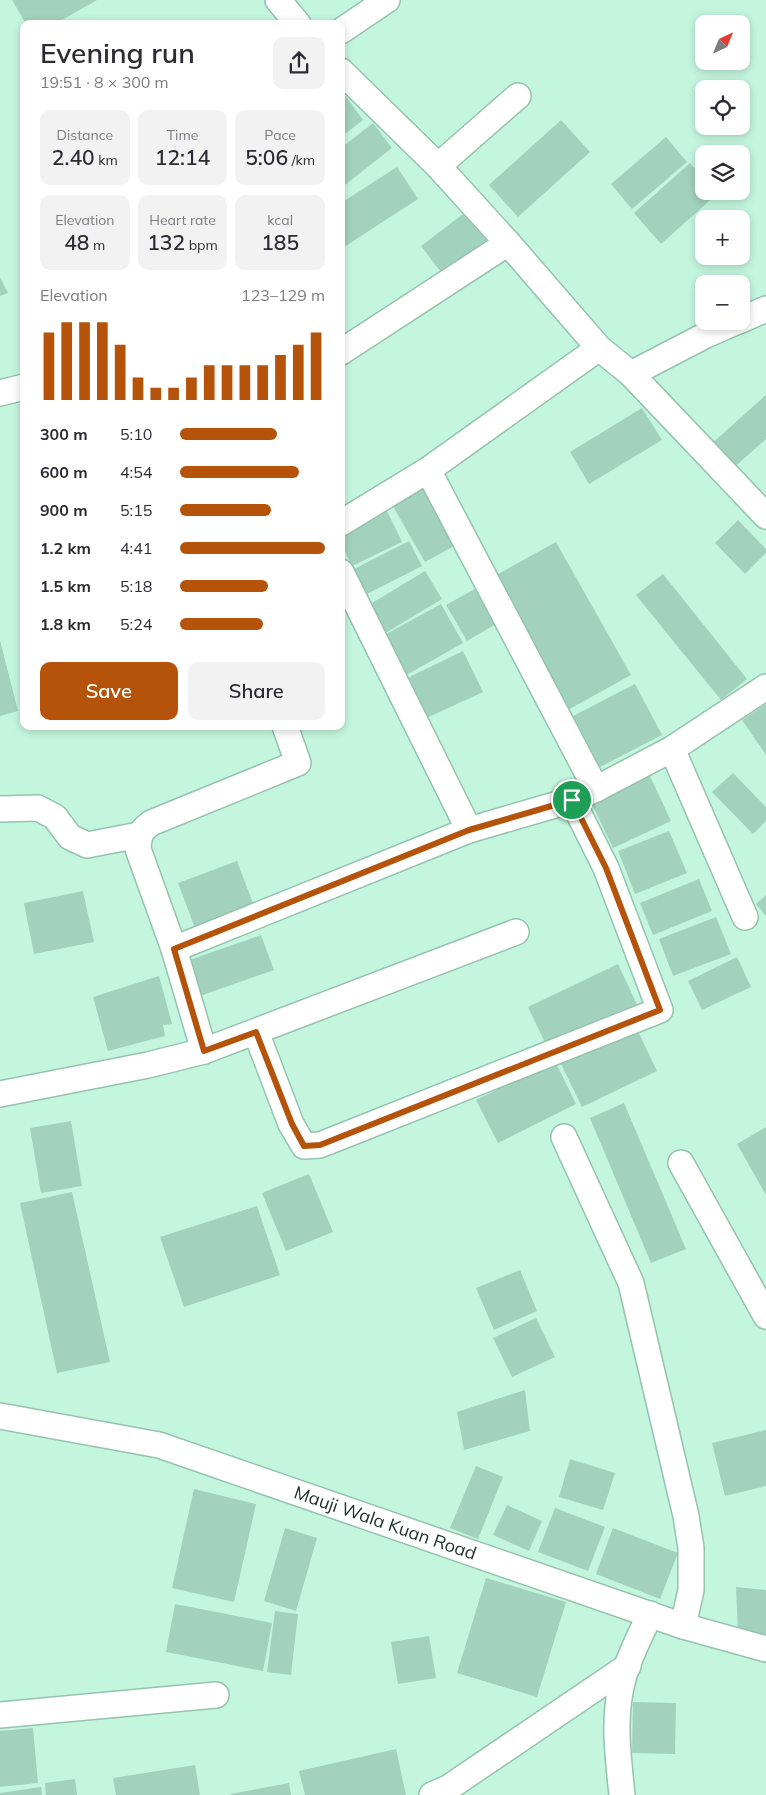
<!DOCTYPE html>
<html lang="en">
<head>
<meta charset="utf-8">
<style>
  :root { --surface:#fff; --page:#f2f2f3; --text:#2b2b33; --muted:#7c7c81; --accent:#b45309 }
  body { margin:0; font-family:Mulish,sans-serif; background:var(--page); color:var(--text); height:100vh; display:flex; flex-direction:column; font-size:19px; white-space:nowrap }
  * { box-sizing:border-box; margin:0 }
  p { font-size:16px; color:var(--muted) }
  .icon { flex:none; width:28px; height:28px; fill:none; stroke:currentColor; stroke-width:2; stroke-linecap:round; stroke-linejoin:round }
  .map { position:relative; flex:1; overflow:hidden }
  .drawer { position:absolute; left:20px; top:20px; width:325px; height:710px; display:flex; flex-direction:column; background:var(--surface); border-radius:10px; box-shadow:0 2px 8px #0003 }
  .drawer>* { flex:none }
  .needle { width:32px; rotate:43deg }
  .tools { position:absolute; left:695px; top:15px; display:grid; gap:10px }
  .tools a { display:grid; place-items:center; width:55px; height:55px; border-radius:10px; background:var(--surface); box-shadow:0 2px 8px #0003; font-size:25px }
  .pin { position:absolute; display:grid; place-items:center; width:42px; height:42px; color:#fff; margin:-21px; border:2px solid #fff; border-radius:50%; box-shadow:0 1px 5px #0007 }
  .round { display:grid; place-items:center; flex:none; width:52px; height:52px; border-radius:10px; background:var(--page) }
  .overview { display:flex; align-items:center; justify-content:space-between; height:85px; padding:0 20px }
  h1 { font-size:28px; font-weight:600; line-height:38px }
  .figures { display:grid; grid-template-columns:repeat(3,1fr); gap:8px; height:85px; padding:5px 20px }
  .figures div { display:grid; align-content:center; border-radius:10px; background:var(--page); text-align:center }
  .figures b { font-size:21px; font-weight:600 }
  .figures small { font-size:14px; font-weight:400 }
  .figures p { font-size:14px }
  .chart { height:140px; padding:10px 20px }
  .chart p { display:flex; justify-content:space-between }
  .chart svg { width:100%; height:90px; margin-top:5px; stroke:var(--accent); stroke-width:6 }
  .cta { display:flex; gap:10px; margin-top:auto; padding:10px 20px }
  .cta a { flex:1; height:58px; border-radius:10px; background:var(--accent); color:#fff; font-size:20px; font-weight:600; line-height:58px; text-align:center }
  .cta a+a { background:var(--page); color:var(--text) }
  ul { padding:0 20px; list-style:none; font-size:16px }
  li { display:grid; grid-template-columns:80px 60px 1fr; align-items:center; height:38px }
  li i { height:12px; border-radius:6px; background:var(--accent) }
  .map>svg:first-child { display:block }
  .building { fill:#a2d2bd }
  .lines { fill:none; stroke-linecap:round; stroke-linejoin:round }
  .minor-casing { stroke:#94c3ae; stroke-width:28 }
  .minor { stroke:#fff; stroke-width:25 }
  .route-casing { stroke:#fff; stroke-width:10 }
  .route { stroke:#b45309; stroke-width:6 }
  .labels { text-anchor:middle; stroke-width:4; stroke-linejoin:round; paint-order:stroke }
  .street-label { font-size:18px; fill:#20332b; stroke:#e1fef0 }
</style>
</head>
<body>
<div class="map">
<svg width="766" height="1795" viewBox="0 0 766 1795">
  <rect width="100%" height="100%" fill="#c4f6df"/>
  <!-- building -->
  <g class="building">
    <polygon points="12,0 97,0 55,24 26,24"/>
    <polygon points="344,94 363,120 341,137 341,96"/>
    <polygon points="561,120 590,152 518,217 489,185"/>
    <polygon points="373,123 392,148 341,188 341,148"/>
    <polygon points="666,137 687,162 632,209 611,184"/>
    <polygon points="690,163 704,179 704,191 715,191 717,194 661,244 634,213"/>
    <polygon points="397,167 418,199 341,249 341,203"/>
    <polygon points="471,208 497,243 447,280 421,246"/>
    <polygon points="0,277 8,293 0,296"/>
    <polygon points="766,395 766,439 730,471 708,447"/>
    <polygon points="642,408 662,440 589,484 570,452"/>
    <polygon points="422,486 456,545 425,562 391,503"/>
    <polygon points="387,511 402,542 352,566 341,543 341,533"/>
    <polygon points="738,520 766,549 766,553 745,574 715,543"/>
    <polygon points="409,541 422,566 367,594 354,569"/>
    <polygon points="556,542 631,675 566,711 491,578"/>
    <polygon points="425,571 442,599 379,637 362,609"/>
    <polygon points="663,574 747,679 721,700 636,595"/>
    <polygon points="482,585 503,620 467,641 446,605"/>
    <polygon points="441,604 463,643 403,677 381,637"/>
    <polygon points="0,640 18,711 0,716"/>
    <polygon points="463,651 483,692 420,721 401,681"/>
    <polygon points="635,684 662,735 600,767 573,716"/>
    <polygon points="766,704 766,755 742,720"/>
    <polygon points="648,772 671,821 613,848 590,800"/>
    <polygon points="733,773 766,807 766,821 753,834 712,792"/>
    <polygon points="669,831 687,873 635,894 618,851"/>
    <polygon points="237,861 257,914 198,936 178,883"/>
    <polygon points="699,879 712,911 653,935 640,903"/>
    <polygon points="83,891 94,942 34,954 24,903"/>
    <polygon points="766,895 766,916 756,904"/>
    <polygon points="716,917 731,954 673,976 659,939"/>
    <polygon points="261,935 274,970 197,997 184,962"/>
    <polygon points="737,957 751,987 702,1010 688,981"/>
    <polygon points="618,964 639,1009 549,1051 528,1007"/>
    <polygon points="159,976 172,1024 163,1025 165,1036 108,1051 93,997"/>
    <polygon points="634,1023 657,1071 582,1107 559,1060"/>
    <polygon points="555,1061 576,1104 498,1143 476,1100"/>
    <polygon points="624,1103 686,1249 651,1263 590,1118"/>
    <polygon points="71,1121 82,1186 41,1193 30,1128"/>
    <polygon points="766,1127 766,1195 737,1144"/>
    <polygon points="309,1174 333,1232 286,1251 262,1193"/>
    <polygon points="72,1192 110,1362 57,1373 20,1203"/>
    <polygon points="257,1206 280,1275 184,1307 160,1237"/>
    <polygon points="520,1270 537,1311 494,1330 476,1288"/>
    <polygon points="536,1318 555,1357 512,1377 493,1338"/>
    <polygon points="525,1390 530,1431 464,1450 457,1412"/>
    <polygon points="766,1430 766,1486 725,1496 712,1443"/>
    <polygon points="570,1459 615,1473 603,1510 559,1497"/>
    <polygon points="476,1466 503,1477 478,1539 450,1528"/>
    <polygon points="194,1489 256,1504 234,1602 172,1588"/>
    <polygon points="507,1505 542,1521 529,1551 493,1535"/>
    <polygon points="555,1508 605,1527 588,1571 538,1552"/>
    <polygon points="285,1528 317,1538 296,1611 264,1601"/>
    <polygon points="613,1528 678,1553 660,1599 596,1574"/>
    <polygon points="486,1578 566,1602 537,1697 457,1673"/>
    <polygon points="736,1587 766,1590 766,1636 738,1633"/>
    <polygon points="175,1604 272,1623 263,1671 166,1652"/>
    <polygon points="275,1611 298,1614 291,1675 267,1672"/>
    <polygon points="429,1636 436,1678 398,1684 391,1642"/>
    <polygon points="633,1702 676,1703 675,1754 632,1753"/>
    <polygon points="33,1728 38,1783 0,1787 0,1731"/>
    <polygon points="396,1749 406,1795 305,1795 299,1771"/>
    <polygon points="195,1765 200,1795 116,1795 113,1778"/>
    <polygon points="75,1779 77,1795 46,1795 45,1783"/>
    <polygon points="289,1783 291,1795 231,1795 230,1794"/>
    <polygon points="41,1787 42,1795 0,1795 0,1793"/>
  </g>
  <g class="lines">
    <!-- minor casing -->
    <g class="minor-casing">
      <g id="minor">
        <polyline points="278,0 298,24"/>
        <polyline points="341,31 387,0"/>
        <polyline points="341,71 438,166 508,243 599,348 631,374 766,516"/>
        <polyline points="438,166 518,96"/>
        <polyline points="741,320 766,309"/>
        <polyline points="341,352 508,243"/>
        <polyline points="631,374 706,335 738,321"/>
        <polyline points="0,393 24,387"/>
        <polyline points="428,470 596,789"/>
        <polyline points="341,523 428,470 599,348"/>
        <polyline points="341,572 469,830"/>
        <polyline points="672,749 745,917"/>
        <polyline points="0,809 38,808 55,817 70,837 87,845 139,835"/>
        <polyline points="174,949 469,830 572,800 596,789 672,749 766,687"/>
        <polyline points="256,1032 291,1124 304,1146 320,1145 660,1010 606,868 572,800"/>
        <path d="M204,1051l-30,-102 -36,-100c1,-13 2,-18 13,-26l147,-60 -13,-37"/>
        <polyline points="0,1094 148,1065 204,1051 516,932"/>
        <polyline points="564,1137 631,1283 686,1516 691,1548 691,1590 683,1626"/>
        <polyline points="681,1163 766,1316"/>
        <path id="s1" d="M0,1416l159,29 524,181 83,23"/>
        <polyline points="0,1715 216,1695"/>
        <polyline points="432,1795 448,1788 628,1666"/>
        <path d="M622,1795c-4,-40 -10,-80 2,-120 6,-20 17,-41 26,-61"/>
      </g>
    </g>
    <!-- minor -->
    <use href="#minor" class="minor"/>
  </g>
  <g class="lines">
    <!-- route casing -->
    <g class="route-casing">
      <polygon id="route" points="572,800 606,868 660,1010 320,1145 304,1146 292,1124 256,1032 204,1051 174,949 469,830"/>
    </g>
    <!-- route -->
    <use href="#route" class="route"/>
  </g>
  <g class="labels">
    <!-- street labels -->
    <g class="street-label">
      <text dy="6" stroke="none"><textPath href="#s1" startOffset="401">Mauji Wala Kuan Road</textPath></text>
    </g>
  </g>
</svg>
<div class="tools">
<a><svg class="needle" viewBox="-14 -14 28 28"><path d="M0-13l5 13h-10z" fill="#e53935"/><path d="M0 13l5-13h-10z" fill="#7c7c81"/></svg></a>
<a><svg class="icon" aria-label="locate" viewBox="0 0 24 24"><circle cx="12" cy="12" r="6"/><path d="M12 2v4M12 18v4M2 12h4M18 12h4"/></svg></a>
<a><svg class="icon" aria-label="layers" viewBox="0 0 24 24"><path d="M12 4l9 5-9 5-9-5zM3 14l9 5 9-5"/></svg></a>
<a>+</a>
<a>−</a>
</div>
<div class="pin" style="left:572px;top:800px;background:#1e9e55"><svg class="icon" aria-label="arrive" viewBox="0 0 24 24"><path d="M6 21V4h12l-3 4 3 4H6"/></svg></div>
<section class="drawer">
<div class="overview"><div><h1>Evening run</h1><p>19:51 · 8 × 300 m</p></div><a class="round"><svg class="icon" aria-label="share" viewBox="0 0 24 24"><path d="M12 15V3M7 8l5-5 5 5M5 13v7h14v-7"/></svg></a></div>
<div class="figures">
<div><p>Distance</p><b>2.40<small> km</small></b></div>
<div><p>Time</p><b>12:14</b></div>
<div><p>Pace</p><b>5:06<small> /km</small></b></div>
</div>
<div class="figures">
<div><p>Elevation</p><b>48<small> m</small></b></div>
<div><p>Heart rate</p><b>132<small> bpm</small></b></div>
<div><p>kcal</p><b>185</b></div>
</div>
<div class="chart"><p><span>Elevation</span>123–129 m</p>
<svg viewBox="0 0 160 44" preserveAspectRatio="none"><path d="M5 44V11M15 44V6M25 44V6M35 44V6M45 44V17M55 44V33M65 44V38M75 44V38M85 44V33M95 44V27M105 44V27M115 44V27M125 44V27M135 44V22M145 44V17M155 44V11"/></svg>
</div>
<ul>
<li><b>300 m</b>5:10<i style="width:67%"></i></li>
<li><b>600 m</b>4:54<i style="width:82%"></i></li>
<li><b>900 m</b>5:15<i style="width:63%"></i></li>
<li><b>1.2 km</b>4:41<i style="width:100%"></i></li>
<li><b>1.5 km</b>5:18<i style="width:61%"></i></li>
<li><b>1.8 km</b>5:24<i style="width:57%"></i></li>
</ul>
<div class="cta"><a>Save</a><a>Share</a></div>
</section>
</div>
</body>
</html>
